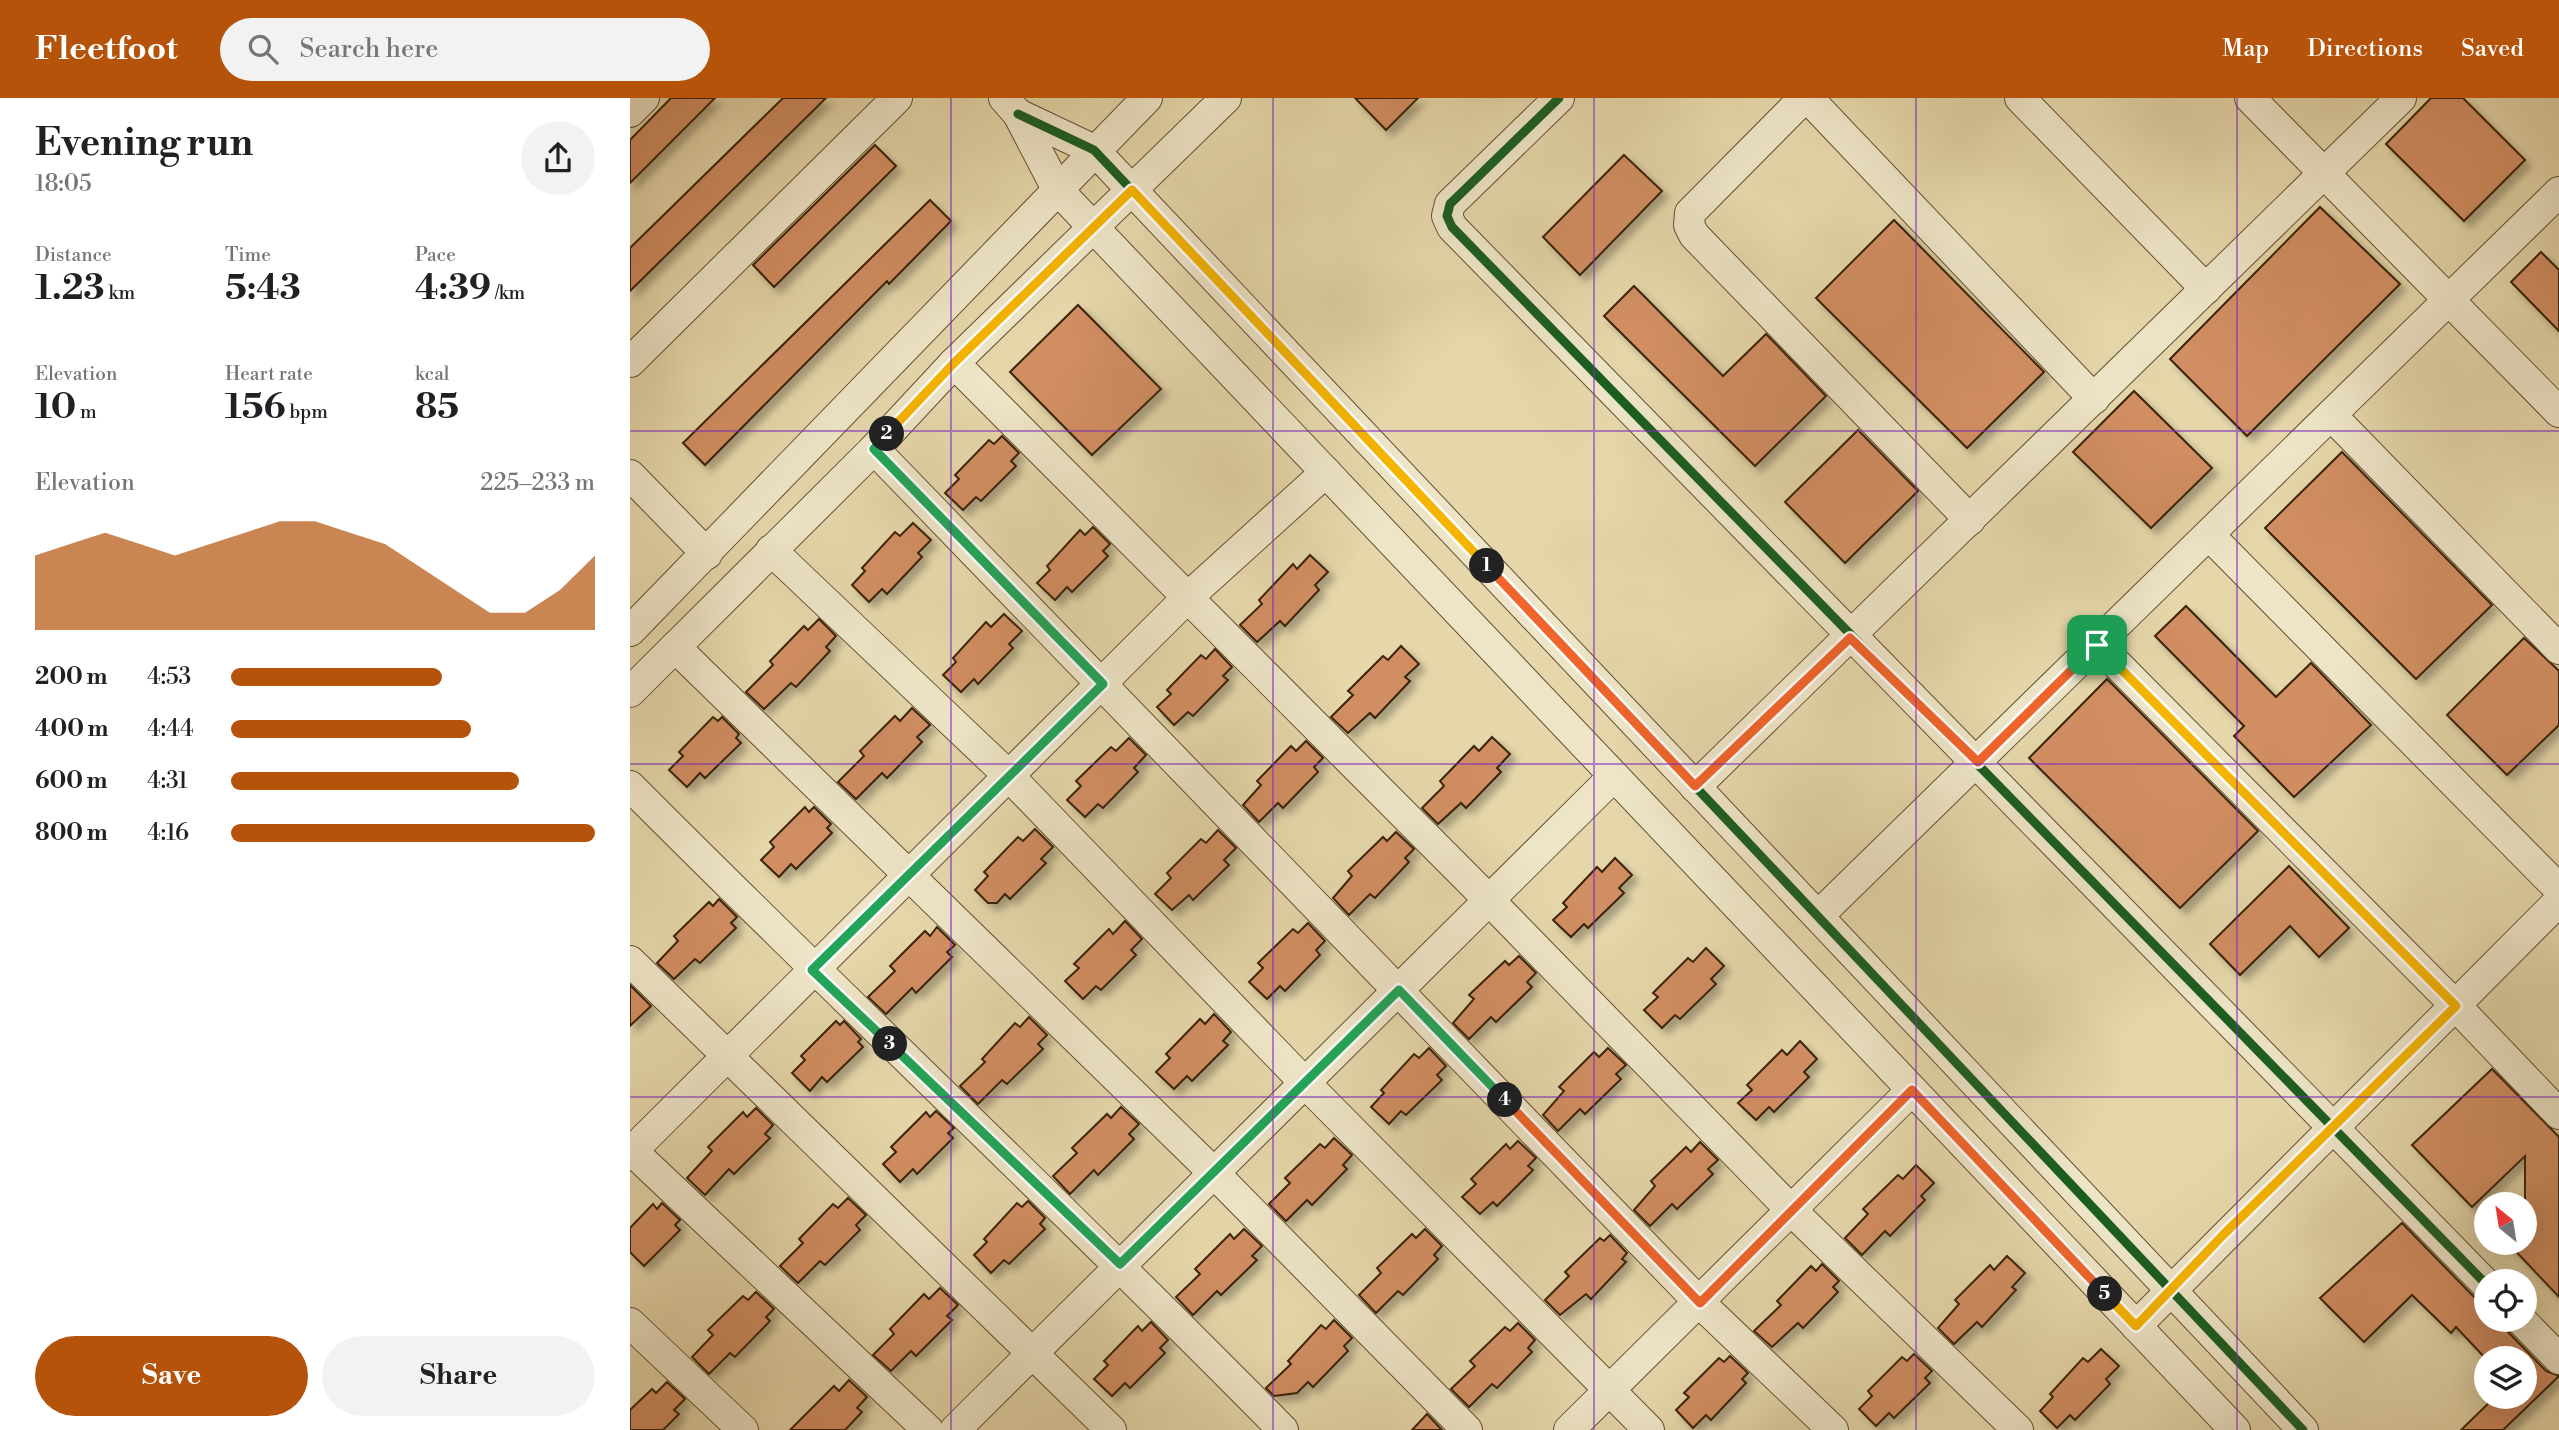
<!DOCTYPE html>
<html lang="en">
<head>
<meta charset="utf-8">
<style>
  :root { --surface:#fff; --page:#f2f2f2; --text:#202124; --muted:#757577; --accent:#b45309 }
  body { margin:0; font-family:"Libre Bodoni",serif; background:var(--page); color:var(--text); height:100vh; display:flex; flex-direction:column; font-size:26px; white-space:nowrap }
  * { box-sizing:border-box; margin:0 }
  p { font-size:23px; color:var(--muted) }
  .icon { flex:none; width:38px; height:38px; fill:none; stroke:currentColor; stroke-width:2; stroke-linecap:round; stroke-linejoin:round }
  .map { position:relative; flex:1; overflow:hidden }
  .details { display:flex; flex-direction:column; background:var(--surface); width:630px }
  .details>* { flex:none }
  .needle { width:46px; rotate:330deg }
  .fabs { position:absolute; left:1844px; top:1094px; display:grid; gap:14px }
  .fabs a { display:grid; place-items:center; width:63px; height:63px; border-radius:50%; background:var(--surface); box-shadow:0 7px 28px #0002; font-size:35px }
  .pin { position:absolute; display:grid; place-items:center; width:60px; height:60px; color:#fff; margin:-30px; border-radius:14px; box-shadow:0 4px 10px #0006 }
  .km { position:absolute; width:35px; height:35px; margin:-18px; border-radius:50%; background:#222; color:#fff; font-size:19px; line-height:35px; text-align:center }
  .round { display:grid; place-items:center; flex:none; width:74px; height:74px; border-radius:37px; background:var(--page) }
  .summary { display:flex; align-items:center; justify-content:space-between; height:119px; padding:0 35px }
  h1 { font-size:38px; font-weight:700; line-height:52px }
  .figures { display:grid; grid-template-columns:repeat(3,1fr); gap:10px; height:119px; padding:7px 35px }
  .figures div { display:grid; align-content:center }
  .figures b { font-size:35px; font-weight:700 }
  .figures small { font-size:19px; font-weight:400 }
  .figures p { font-size:19px }
  .chart { height:196px; padding:14px 35px }
  .chart p { display:flex; justify-content:space-between }
  .chart svg { width:100%; height:126px; margin-top:7px; fill:var(--accent); opacity:.7 }
  .cta { display:flex; gap:14px; margin-top:auto; padding:14px 35px }
  .cta a { flex:1; height:80px; border-radius:42px; background:var(--accent); color:#fff; font-size:28px; font-weight:700; line-height:80px; text-align:center }
  .cta a+a { background:var(--page); color:var(--text) }
  ul { padding:0 35px; list-style:none; font-size:23px }
  li { display:grid; grid-template-columns:112px 84px 1fr; align-items:center; height:52px }
  li i { height:18px; border-radius:9px; background:var(--accent) }
  header { display:flex; align-items:center; gap:42px; box-sizing:border-box; height:98px; padding:0 35px; background:var(--accent); color:#fff }
  header strong { font-size:33px }
  nav { display:flex; gap:38px; margin-inline-start:auto; font-size:24px }
  .search { width:490px; height:63px; background:var(--page); display:flex; align-items:center; gap:18px; box-sizing:border-box; padding:0 24px; border-radius:38px; color:var(--muted); font-size:26px }
  main { display:flex; flex:1; min-height:0 }
  .map>svg:first-child { display:block }
  .building { fill:#d18e62; stroke:#3a2307; stroke-width:2; filter:url(#shadow) }
  .lines { fill:none; stroke-linecap:round; stroke-linejoin:round }
  .minor-casing { stroke:#655030; stroke-width:32 }
  .minor { stroke:#eee5c8; stroke-width:30 }
  .cycleway-casing { stroke:#eee5c8; stroke-width:13 }
  .cycleway { stroke:#1b5e20; stroke-width:9 }
  .split-1-casing { stroke:#fff; stroke-width:14 }
  .split-2-casing { stroke:#fff; stroke-width:14 }
  .split-3-casing { stroke:#fff; stroke-width:14 }
  .split-4-casing { stroke:#fff; stroke-width:14 }
  .split-5-casing { stroke:#fff; stroke-width:14 }
  .split-6-casing { stroke:#fff; stroke-width:14 }
  .split-1 { stroke:#f0652b; stroke-width:9 }
  .split-2 { stroke:#f5b400; stroke-width:9 }
  .split-3 { stroke:#22a559; stroke-width:9 }
  .split-4 { stroke:#22a559; stroke-width:9 }
  .split-5 { stroke:#f0652b; stroke-width:9 }
  .split-6 { stroke:#f5b400; stroke-width:9 }
  .grid { fill:none; stroke:#7b2cbf; stroke-width:2; stroke-opacity:0.55 }
</style>
</head>
<body>
<header>
<strong>Fleetfoot</strong>
<div class="search"><svg class="icon" aria-label="search" viewBox="0 0 24 24"><circle cx="10" cy="10" r="6"/><path d="M15 15l6 6"/></svg>Search here</div>
<nav><a>Map</a><a>Directions</a><a>Saved</a></nav>
</header>
<main>
<section class="details">
<div class="summary"><div><h1>Evening run</h1><p>18:05</p></div><a class="round"><svg class="icon" aria-label="share" viewBox="0 0 24 24"><path d="M12 15V3M7 8l5-5 5 5M5 13v7h14v-7"/></svg></a></div>
<div class="figures">
<div><p>Distance</p><b>1.23<small> km</small></b></div>
<div><p>Time</p><b>5:43</b></div>
<div><p>Pace</p><b>4:39<small> /km</small></b></div>
</div>
<div class="figures">
<div><p>Elevation</p><b>10<small> m</small></b></div>
<div><p>Heart rate</p><b>156<small> bpm</small></b></div>
<div><p>kcal</p><b>85</b></div>
</div>
<div class="chart"><p><span>Elevation</span>225–233 m</p>
<svg viewBox="0 0 160 44" preserveAspectRatio="none"><path d="M0 44V18L10 14L20 10L30 14L40 18L50 14L60 10L70 6L80 6L90 10L100 14L110 22L120 30L130 38L140 38L150 30L160 18V44z"/></svg>
</div>
<ul>
<li><b>200 m</b>4:53<i style="width:58%"></i></li>
<li><b>400 m</b>4:44<i style="width:66%"></i></li>
<li><b>600 m</b>4:31<i style="width:79%"></i></li>
<li><b>800 m</b>4:16<i style="width:100%"></i></li>
</ul>
<div class="cta"><a>Save</a><a>Share</a></div>
</section>
<div class="map">
<svg width="1929" height="1332" viewBox="0 0 1929 1332">
  <defs>
    <filter id="shadow"><feDropShadow dx="6" dy="6" stdDeviation="3.5" flood-color="#0004"/></filter>
  </defs>
  <rect width="100%" height="100%" fill="#e5d7aa"/>
  <filter id="stains"><feTurbulence type="fractalNoise" baseFrequency=".00286" numOctaves="4"/><feColorMatrix values="0 0 0 0 .2 0 0 0 0 .09 0 0 0 0 .02 0 0 0 .5 -.17"/></filter>
  <radialGradient id="worn" r=".72"><stop offset=".6" stop-color="#630" stop-opacity="0"/><stop offset="1" stop-color="#630" stop-opacity=".3"/></radialGradient>
  <!-- building -->
  <g class="building">
    <polygon points="41,0 85,0 0,85 0,42"/>
    <polygon points="153,0 196,0 0,193 0,150"/>
    <polygon points="725,0 788,0 756,32"/>
    <polygon points="1801,0 1833,0 1895,62 1834,123 1756,46"/>
    <polygon points="245,47 266,68 144,189 123,167"/>
    <polygon points="994,57 1032,93 950,177 913,139"/>
    <polygon points="300,102 321,123 259,186 257,183 75,367 53,345"/>
    <polygon points="1690,109 1770,186 1617,338 1540,261"/>
    <polygon points="1264,122 1414,274 1337,350 1186,200"/>
    <polygon points="1911,154 1929,172 1929,233 1881,184"/>
    <polygon points="1004,188 1093,278 1136,236 1196,298 1125,368 974,218"/>
    <polygon points="448,207 531,291 462,357 380,274"/>
    <polygon points="1504,293 1582,370 1521,430 1443,354"/>
    <polygon points="1228,332 1288,393 1215,465 1155,404"/>
    <polygon points="372,338 389,355 381,363 386,368 351,403 346,399 333,412 315,395 329,381 325,377 359,342 364,346"/>
    <polygon points="1712,354 1862,507 1786,581 1635,430"/>
    <polygon points="283,425 301,442 288,455 292,459 257,496 252,491 239,504 222,487 235,473 232,470 265,434 270,438"/>
    <polygon points="463,429 480,446 473,453 478,458 442,494 437,489 425,502 407,485 420,472 417,468 450,432 455,437"/>
    <polygon points="680,457 698,474 685,487 689,492 655,528 650,523 627,544 610,527 632,506 629,502 663,466 667,471"/>
    <polygon points="1556,508 1646,599 1681,565 1741,627 1664,699 1604,638 1614,628 1525,538"/>
    <polygon points="374,516 392,533 379,546 383,550 348,586 344,581 331,594 313,577 326,564 323,560 356,524 361,529"/>
    <polygon points="189,521 206,538 196,549 200,553 166,589 161,585 134,611 116,594 143,567 140,563 174,528 178,532"/>
    <polygon points="1894,540 1929,573 1929,627 1877,677 1817,617"/>
    <polygon points="771,548 789,566 775,579 780,583 745,620 740,615 718,635 701,619 723,597 718,593 753,558 758,562"/>
    <polygon points="585,551 602,569 593,578 598,582 563,618 558,614 544,627 527,609 541,596 537,592 571,557 576,561"/>
    <polygon points="1477,581 1628,733 1550,810 1399,660"/>
    <polygon points="282,610 300,627 287,639 292,644 257,680 252,675 226,701 208,684 234,658 230,653 265,618 270,623"/>
    <polygon points="83,619 88,623 92,619 109,636 106,640 111,645 75,680 70,675 57,689 39,672 53,658 49,654"/>
    <polygon points="862,639 880,656 867,670 871,674 836,710 831,705 808,726 792,710 814,688 810,683 844,648 849,653"/>
    <polygon points="499,640 516,657 504,670 508,674 473,710 468,706 455,719 437,702 451,688 446,683 481,649 486,653"/>
    <polygon points="676,643 693,660 684,669 688,674 653,710 648,705 629,724 613,707 631,687 627,683 661,648 666,653"/>
    <polygon points="175,709 179,714 184,709 201,726 197,730 202,735 166,771 161,766 149,779 131,762 144,749 140,744"/>
    <polygon points="405,731 423,749 411,761 416,765 380,801 375,796 367,805 358,805 345,792 358,778 354,774 388,739 393,743"/>
    <polygon points="588,732 606,750 594,762 599,767 563,802 559,797 542,812 525,796 541,780 537,775 571,741 576,745"/>
    <polygon points="766,734 784,751 775,760 779,764 745,800 740,796 719,817 703,800 722,778 718,773 753,739 757,743"/>
    <polygon points="985,760 1002,777 989,790 994,795 958,830 954,826 941,839 923,822 937,809 933,805 967,769 972,774"/>
    <polygon points="1659,768 1719,830 1689,859 1660,828 1610,877 1580,846"/>
    <polygon points="89,801 107,819 101,825 106,830 70,865 65,861 44,881 27,865 48,843 44,838 79,804 83,808"/>
    <polygon points="495,823 512,841 501,852 506,857 471,892 466,888 453,901 435,883 449,870 444,866 479,831 483,836"/>
    <polygon points="678,825 695,843 686,852 690,857 655,893 650,888 637,901 619,884 633,870 628,865 663,831 668,835"/>
    <polygon points="307,829 325,847 317,854 322,859 286,895 282,890 256,916 238,899 265,873 260,868 295,833 300,838"/>
    <polygon points="1076,850 1094,868 1081,881 1086,886 1050,921 1045,917 1032,930 1014,912 1028,899 1023,895 1058,860 1063,864"/>
    <polygon points="889,858 906,875 897,884 902,889 866,924 861,919 839,941 823,925 844,901 839,897 875,863 879,867"/>
    <polygon points="0,887 21,908 0,928"/>
    <polygon points="584,916 601,934 593,943 598,947 562,983 557,978 544,991 526,974 540,960 536,956 570,921 575,926"/>
    <polygon points="399,919 417,937 408,946 413,951 377,986 372,982 348,1006 330,988 355,964 352,961 385,925 390,929"/>
    <polygon points="206,923 210,927 214,923 231,941 228,944 233,949 197,984 192,979 180,993 162,975 175,962 171,958"/>
    <polygon points="1170,943 1187,961 1174,974 1179,979 1144,1014 1139,1009 1126,1022 1108,1005 1122,992 1117,987 1152,952 1157,957"/>
    <polygon points="799,950 816,968 807,977 812,982 776,1017 771,1013 759,1026 741,1009 754,995 751,992 784,956 789,960"/>
    <polygon points="978,950 996,967 986,976 991,981 955,1016 950,1011 928,1033 913,1017 934,993 929,989 964,954 969,959"/>
    <polygon points="1862,971 1929,1039 1929,1199 1877,1144 1895,1144 1895,1058 1842,1109 1782,1047"/>
    <polygon points="491,1009 509,1026 499,1036 504,1041 468,1077 464,1072 440,1096 423,1078 447,1055 442,1050 477,1016 481,1020"/>
    <polygon points="126,1010 143,1027 135,1036 140,1040 104,1076 99,1071 75,1097 57,1080 82,1053 78,1049 113,1014 117,1019"/>
    <polygon points="306,1013 324,1030 318,1035 323,1040 287,1076 283,1071 270,1084 253,1066 266,1054 261,1049 296,1014 300,1019"/>
    <polygon points="704,1040 722,1057 713,1067 717,1071 682,1107 677,1102 656,1123 639,1106 660,1085 655,1080 690,1046 695,1050"/>
    <polygon points="888,1043 906,1060 898,1068 903,1072 867,1108 863,1104 850,1116 832,1099 846,1086 841,1081 876,1046 880,1051"/>
    <polygon points="1070,1044 1088,1062 1078,1071 1083,1076 1047,1111 1042,1106 1020,1128 1004,1112 1025,1088 1021,1083 1056,1049 1061,1054"/>
    <polygon points="1286,1067 1304,1085 1291,1098 1295,1102 1260,1138 1255,1133 1232,1157 1215,1140 1238,1116 1233,1111 1268,1077 1273,1081"/>
    <polygon points="218,1100 236,1117 226,1127 230,1132 195,1167 190,1163 168,1185 150,1168 173,1145 169,1141 203,1106 208,1110"/>
    <polygon points="398,1103 415,1120 410,1126 415,1131 379,1166 374,1162 361,1175 344,1157 357,1144 354,1141 387,1105 392,1109"/>
    <polygon points="32,1105 50,1122 45,1127 50,1132 14,1168 0,1154 0,1130 23,1106 27,1111"/>
    <polygon points="1772,1125 1844,1199 1857,1204 1857,1222 1874,1222 1878,1234 1916,1273 1929,1278 1873,1332 1831,1332 1866,1298 1895,1298 1895,1260 1857,1262 1826,1229 1821,1235 1782,1197 1734,1244 1690,1200"/>
    <polygon points="614,1131 632,1148 622,1158 627,1162 591,1197 587,1193 563,1217 546,1199 570,1176 565,1171 600,1136 604,1141"/>
    <polygon points="795,1131 812,1148 804,1157 808,1161 773,1197 768,1193 746,1215 729,1197 751,1175 747,1170 782,1136 786,1140"/>
    <polygon points="980,1137 997,1155 992,1161 996,1164 961,1201 956,1196 930,1217 915,1202 939,1178 935,1174 970,1140 974,1143"/>
    <polygon points="1377,1158 1395,1175 1382,1189 1386,1192 1352,1229 1347,1224 1324,1246 1308,1230 1329,1206 1325,1202 1360,1167 1364,1172"/>
    <polygon points="1192,1166 1209,1183 1203,1189 1208,1194 1173,1230 1168,1225 1142,1249 1124,1233 1151,1207 1147,1203 1181,1168 1186,1173"/>
    <polygon points="310,1190 328,1207 317,1218 322,1222 286,1258 281,1253 261,1273 243,1257 264,1236 260,1231 294,1196 299,1201"/>
    <polygon points="126,1194 144,1211 136,1219 140,1223 105,1259 100,1255 79,1276 62,1259 83,1237 78,1232 113,1198 118,1202"/>
    <polygon points="704,1222 722,1240 714,1248 718,1253 683,1289 678,1284 667,1295 644,1298 636,1290 661,1266 658,1263 691,1227 696,1231"/>
    <polygon points="521,1224 538,1242 530,1250 535,1255 500,1290 495,1285 482,1298 464,1281 478,1267 474,1263 508,1228 512,1233"/>
    <polygon points="888,1225 905,1242 898,1250 902,1254 867,1290 862,1286 839,1309 821,1291 845,1268 840,1263 875,1229 880,1233"/>
    <polygon points="1471,1251 1489,1268 1476,1281 1480,1286 1445,1322 1440,1317 1427,1330 1410,1313 1423,1299 1420,1296 1453,1260 1458,1264"/>
    <polygon points="1284,1256 1302,1273 1295,1280 1300,1285 1264,1320 1259,1315 1246,1328 1229,1311 1242,1298 1238,1293 1272,1259 1277,1263"/>
    <polygon points="1100,1258 1118,1275 1112,1281 1116,1285 1081,1322 1076,1317 1063,1330 1046,1312 1059,1299 1054,1295 1089,1260 1094,1264"/>
    <polygon points="219,1282 237,1299 227,1310 232,1314 215,1332 160,1332 204,1288 209,1293"/>
    <polygon points="37,1284 55,1301 44,1312 49,1316 33,1332 0,1332 0,1312 22,1291 26,1295"/>
    <polygon points="797,1316 812,1332 782,1332"/>
  </g>
  <g class="lines">
    <!-- minor casing -->
    <g class="minor-casing">
      <g id="minor">
        <polyline points="374,0 388,16 427,91 1605,1332"/>
        <path d="M929,0l-109,106 -3,12 5,11c343,354 691,704 1035,1058"/>
        <polyline points="1174,0 1060,115 1059,127 1064,137 1340,422"/>
        <polyline points="1178,0 1464,301"/>
        <polyline points="1390,0 1576,191"/>
        <polyline points="1620,0 1929,314"/>
        <polyline points="0,14 14,0"/>
        <polyline points="388,16 464,52 1673,1332"/>
        <polyline points="0,264 267,0"/>
        <polyline points="324,265 859,802 1162,1113 1388,1332"/>
        <polyline points="1701,317 1929,551"/>
        <polyline points="244,351 1070,1205 1203,1332"/>
        <polyline points="0,377 77,456"/>
        <polyline points="1579,437 1929,791"/>
        <polyline points="141,452 379,678 675,985 1019,1332"/>
        <polyline points="0,533 517,0"/>
        <polyline points="1467,546 1826,908 1929,1016"/>
        <polyline points="45,549 583,1074 837,1332"/>
        <polyline points="0,594 244,351 324,265 596,0"/>
        <path d="M0,688c216,217 439,426 653,644"/>
        <polyline points="1065,689 1771,0"/>
        <polyline points="1188,818 1929,94"/>
        <polyline points="0,863 481,1332"/>
        <polyline points="0,1051 298,1332"/>
        <polyline points="0,1055 557,500 696,374"/>
        <polyline points="1891,1222 1929,1261"/>
        <polyline points="0,1225 113,1332"/>
        <polyline points="1506,1228 1929,803"/>
        <polyline points="325,1332 984,678"/>
        <polyline points="939,1332 1282,992"/>
      </g>
    </g>
    <!-- minor -->
    <use href="#minor" class="minor"/>
    <!-- cycleway casing -->
    <g class="cycleway-casing">
      <g id="cycleway">
        <path d="M929,0l-109,106 -3,12 5,11c343,354 691,704 1035,1058"/>
        <polyline points="388,16 464,52 1673,1332"/>
      </g>
    </g>
    <!-- cycleway -->
    <use href="#cycleway" class="cycleway"/>
  </g>
  <g class="lines">
    <!-- split-1 casing -->
    <g class="split-1-casing">
      <polyline id="split-1" points="857,468 1065,688 1220,540 1348,664 1467,547"/>
    </g>
    <!-- split-2 casing -->
    <g class="split-2-casing">
      <polyline id="split-2" points="257,336 324,265 502,92 857,468"/>
    </g>
    <!-- split-3 casing -->
    <g class="split-3-casing">
      <polyline id="split-3" points="257,336 244,351 473,586 182,872 260,946"/>
    </g>
    <!-- split-4 casing -->
    <g class="split-4-casing">
      <polyline id="split-4" points="260,946 490,1166 769,892 875,1002"/>
    </g>
    <!-- split-5 casing -->
    <g class="split-5-casing">
      <polyline id="split-5" points="875,1002 1070,1205 1282,992 1475,1196"/>
    </g>
    <!-- split-6 casing -->
    <g class="split-6-casing">
      <polyline id="split-6" points="1467,547 1826,908 1594,1136 1506,1228 1475,1196"/>
    </g>
    <!-- split-1 -->
    <use href="#split-1" class="split-1"/>
    <!-- split-2 -->
    <use href="#split-2" class="split-2"/>
    <!-- split-3 -->
    <use href="#split-3" class="split-3"/>
    <!-- split-4 -->
    <use href="#split-4" class="split-4"/>
    <!-- split-5 -->
    <use href="#split-5" class="split-5"/>
    <!-- split-6 -->
    <use href="#split-6" class="split-6"/>
  </g>
  <!-- grid -->
  <path class="grid" d="M321,0v1332M643,0v1332M964,0v1332M1286,0v1332M1607,0v1332M0,333h1929M0,666h1929M0,999h1929"/>
  <rect width="100%" height="100%" filter="url(#stains)"/>
  <rect width="100%" height="100%" fill="url(#worn)"/>
</svg>
<div class="fabs">
<a><svg class="needle" viewBox="-14 -14 28 28"><path d="M0-13l5 13h-10z" fill="#e53935"/><path d="M0 13l5-13h-10z" fill="#757577"/></svg></a>
<a><svg class="icon" aria-label="locate" viewBox="0 0 24 24"><circle cx="12" cy="12" r="6"/><path d="M12 2v4M12 18v4M2 12h4M18 12h4"/></svg></a>
<a><svg class="icon" aria-label="layers" viewBox="0 0 24 24"><path d="M12 4l9 5-9 5-9-5zM3 14l9 5 9-5"/></svg></a>
</div>
<div class="pin" style="left:1467px;top:547px;background:#1e9e55"><svg class="icon" aria-label="arrive" viewBox="0 0 24 24"><path d="M6 21V4h12l-3 4 3 4H6"/></svg></div>
<b class="km" style="left:857px;top:468px">1</b>
<b class="km" style="left:257px;top:336px">2</b>
<b class="km" style="left:260px;top:946px">3</b>
<b class="km" style="left:875px;top:1002px">4</b>
<b class="km" style="left:1475px;top:1196px">5</b>
</div>
</main>
</body>
</html>
